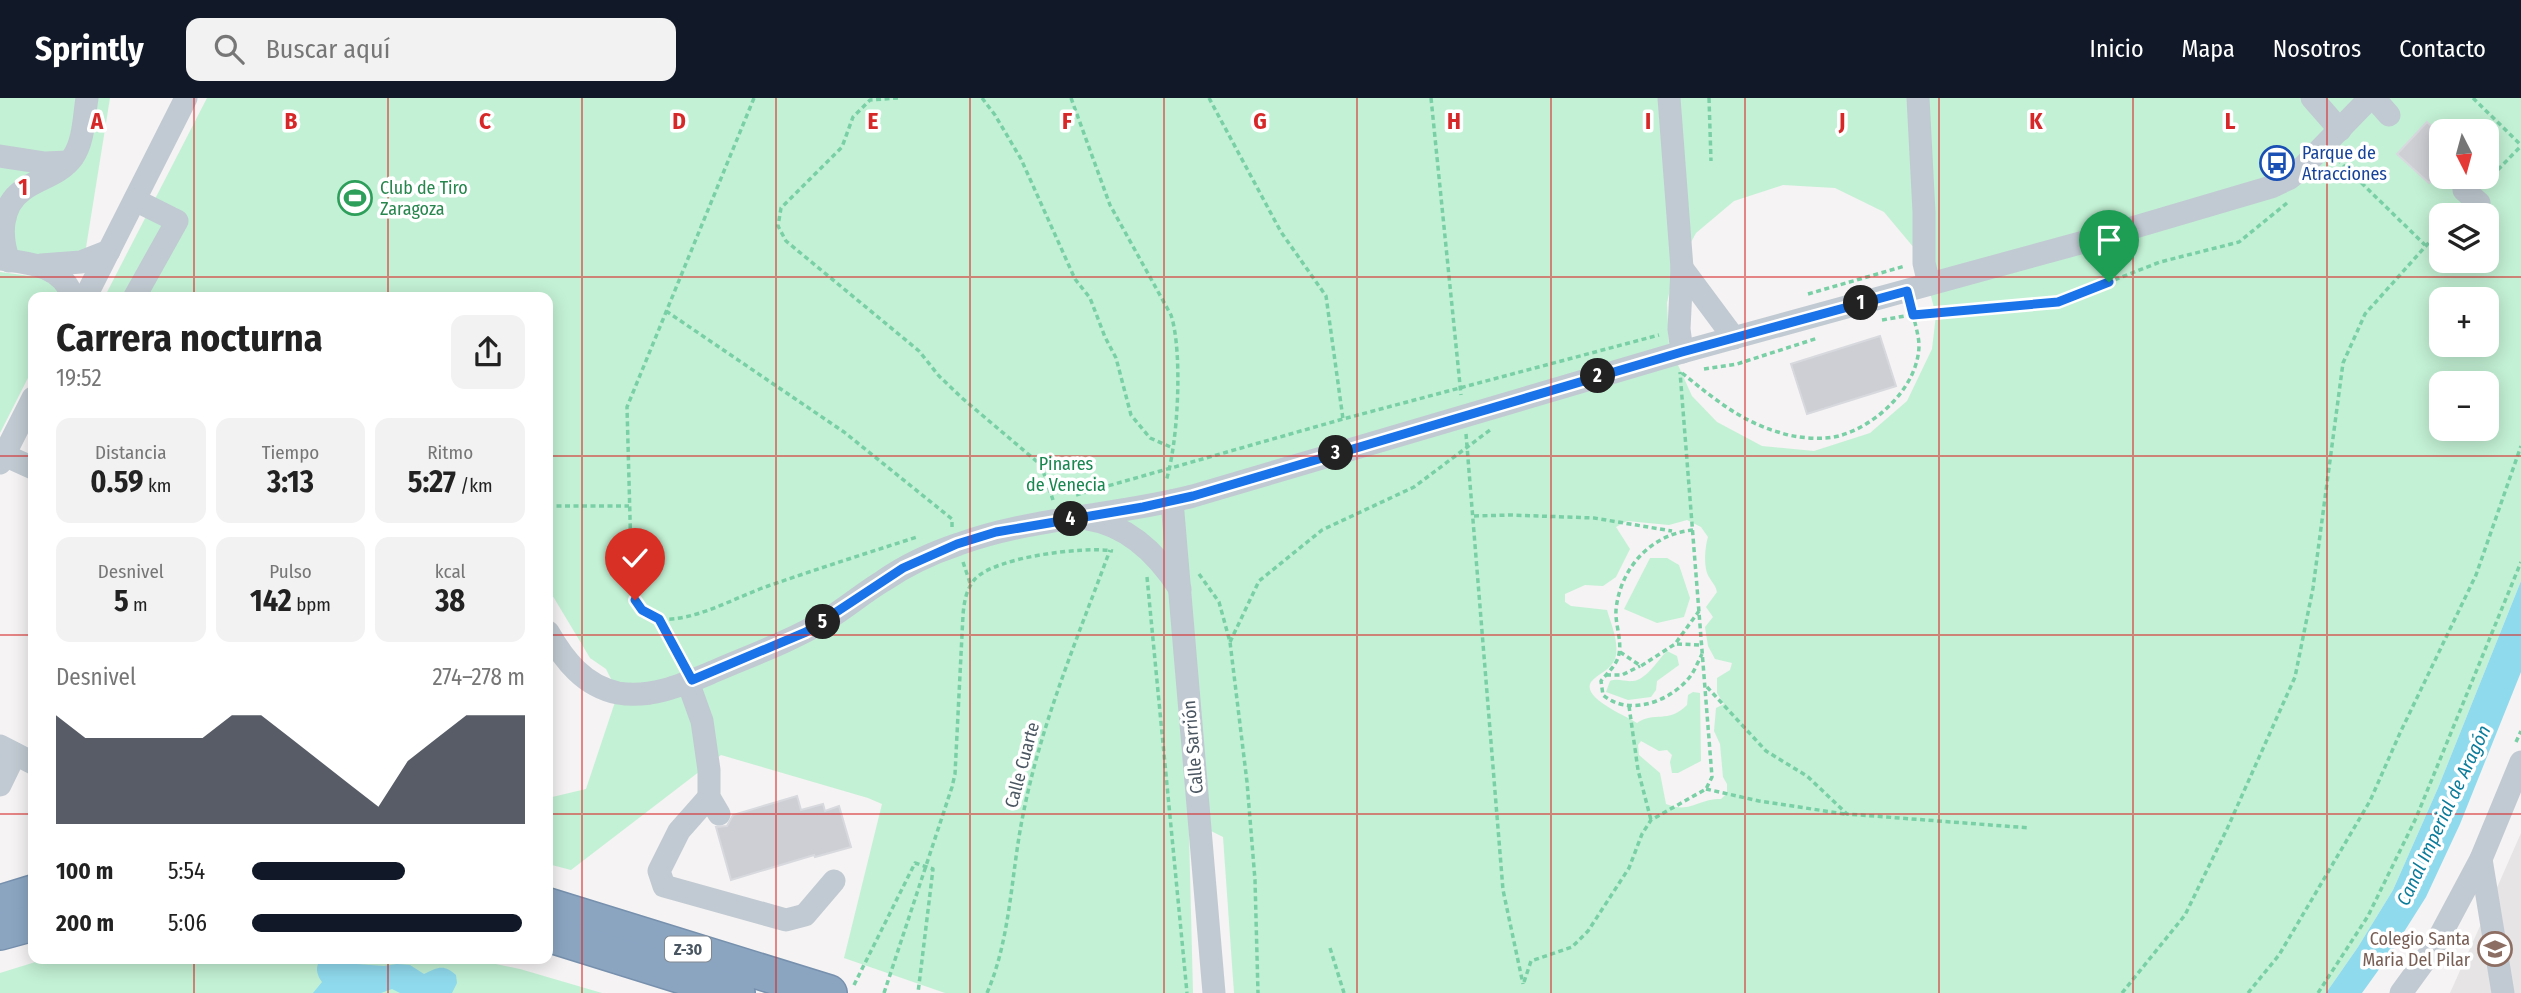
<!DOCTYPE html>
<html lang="es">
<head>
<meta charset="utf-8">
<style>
  :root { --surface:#fff; --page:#f2f2f2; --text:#222; --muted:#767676; --accent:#111827 }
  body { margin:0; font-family:"Fira Sans Condensed",sans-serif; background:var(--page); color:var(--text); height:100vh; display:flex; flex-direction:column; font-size:26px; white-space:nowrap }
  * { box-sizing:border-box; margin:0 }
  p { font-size:23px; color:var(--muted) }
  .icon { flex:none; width:38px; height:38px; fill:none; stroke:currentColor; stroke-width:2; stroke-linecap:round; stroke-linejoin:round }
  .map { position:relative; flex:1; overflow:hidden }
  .panel { position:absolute; left:28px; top:194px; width:525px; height:672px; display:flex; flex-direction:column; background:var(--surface); border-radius:14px; box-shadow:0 4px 18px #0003 }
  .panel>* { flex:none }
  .needle { width:46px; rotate:174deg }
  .tools { position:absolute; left:2429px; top:21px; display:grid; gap:14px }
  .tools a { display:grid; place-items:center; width:70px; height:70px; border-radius:14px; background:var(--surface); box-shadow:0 4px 18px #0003; font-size:35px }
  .pin { position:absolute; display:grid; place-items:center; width:60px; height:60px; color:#fff; margin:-72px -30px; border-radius:50% 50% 50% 0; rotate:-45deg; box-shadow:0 0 7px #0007 }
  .pin .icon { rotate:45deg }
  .km { position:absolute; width:35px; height:35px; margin:-18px; border-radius:50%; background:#222; color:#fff; font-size:19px; line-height:35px; text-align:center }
  .round { display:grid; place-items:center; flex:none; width:74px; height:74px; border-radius:14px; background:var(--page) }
  .head { display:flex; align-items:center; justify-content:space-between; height:119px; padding:0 28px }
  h1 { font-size:38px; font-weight:700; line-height:52px }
  .metrics { display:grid; grid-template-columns:repeat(3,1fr); gap:10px; height:119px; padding:7px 28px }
  .metrics div { display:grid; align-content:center; border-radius:14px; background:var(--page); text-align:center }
  .metrics b { font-size:30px; font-weight:700 }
  .metrics small { font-size:19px; font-weight:400 }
  .metrics p { font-size:19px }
  .chart { height:196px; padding:14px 28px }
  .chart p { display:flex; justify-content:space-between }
  .chart svg { width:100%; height:126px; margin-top:7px; fill:var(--accent); opacity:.7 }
  ul { padding:0 28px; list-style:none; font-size:23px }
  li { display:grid; grid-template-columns:112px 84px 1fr; align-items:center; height:52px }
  li i { height:18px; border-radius:9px; background:var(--accent) }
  header { display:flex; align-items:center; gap:42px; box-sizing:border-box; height:98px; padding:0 35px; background:var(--accent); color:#fff }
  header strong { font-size:33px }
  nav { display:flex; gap:38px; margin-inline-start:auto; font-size:24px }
  .search { width:490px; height:63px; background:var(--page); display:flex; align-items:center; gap:18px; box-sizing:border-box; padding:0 24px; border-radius:14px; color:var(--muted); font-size:26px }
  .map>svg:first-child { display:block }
  .education { fill:#e6e4e5 }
  .green { fill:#c3f1d5; fill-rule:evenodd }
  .water { fill:#90daee }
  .building { fill:#cdcfd5; stroke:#d7d9de; stroke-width:2 }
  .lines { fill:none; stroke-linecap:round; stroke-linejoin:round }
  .highway-casing { stroke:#7690ad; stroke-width:38 }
  .path { stroke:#7ad0a6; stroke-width:3.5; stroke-dasharray:5 3.5; stroke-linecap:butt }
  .minor { stroke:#c1cad2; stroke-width:23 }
  .highway { stroke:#8ba5c1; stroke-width:35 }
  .route-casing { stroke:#fff; stroke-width:14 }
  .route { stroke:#1a73e8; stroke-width:9 }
  .grid { fill:none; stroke:#d62828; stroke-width:2; stroke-opacity:0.55 }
  .labels { text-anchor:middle; stroke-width:7; stroke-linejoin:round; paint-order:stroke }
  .shield { fill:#fff; stroke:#808990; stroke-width:2 }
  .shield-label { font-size:16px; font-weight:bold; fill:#4a5661 }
  .transit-label { font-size:18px; fill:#164399; stroke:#fff; text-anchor:start }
  .leisure-label { font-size:18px; fill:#27864d; stroke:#fff; text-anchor:start }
  .park-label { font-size:18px; fill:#17864f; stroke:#fff }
  .street-label { font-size:18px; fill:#4a5661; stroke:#fff }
  .education-label { font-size:18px; fill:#785e54; stroke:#fff; text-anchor:end }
  .water-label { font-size:19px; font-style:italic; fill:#0c7c9b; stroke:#fff }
  .grid-label { font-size:23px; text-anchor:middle; font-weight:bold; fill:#d62828; stroke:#fff; stroke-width:7; stroke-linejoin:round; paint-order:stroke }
</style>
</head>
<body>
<header>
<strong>Sprintly</strong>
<div class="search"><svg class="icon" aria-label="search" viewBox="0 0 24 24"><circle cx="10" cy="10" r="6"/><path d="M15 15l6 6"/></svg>Buscar aquí</div>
<nav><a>Inicio</a><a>Mapa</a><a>Nosotros</a><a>Contacto</a></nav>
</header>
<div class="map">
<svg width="2521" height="895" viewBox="0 0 2521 895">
  <rect width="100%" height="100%" fill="#f5f3f3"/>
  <!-- education -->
  <polygon class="education" points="2521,735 2521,895 2450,895 2489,808"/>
  <!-- green -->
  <g class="green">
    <polygon points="0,0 110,0 84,162 0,152"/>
    <path d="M207,0h2314v483l-83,207 -45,102 -35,57 -32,46h-1092l-11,-156 -20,-10 -14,7 4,159h-248l-101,-35 38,-154 -14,-6 -147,-43 -150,115 -23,-6v-66l38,-9 32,-96 -12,-24 -16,-11 -42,-70v-290h-444zM2441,33h46v46h-46zM1783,87l52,3 49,24 36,43 16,60 -4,34 -25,52 -37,32 -56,18 -52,-5 -45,-24 -25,-26 -23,-51 -2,-42 6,-28 23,-42 38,-32zM2441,117h46v46h-46zM2441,201h46v46h-46zM2441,285h46v46h-46zM1687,422l14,7 7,10c-3,10 -5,31 1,40 4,7 6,7 8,15l-11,15 7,10 -8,10 3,19 7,13 17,4 -2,7 -13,8v15l7,11 -8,4 -2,23 6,13 3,33 4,7v9l-6,6c-25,0 -30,15 -55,5l-6,-31 -21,-18 -1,-10 3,-4 18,10 8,-1 5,5 -2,7 2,11h6l23,-12 -1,-68 -7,-1 -5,3 -1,10c-19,19 -33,6 -50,18 -10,-7 -56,-25 -46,-41 6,-8 19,-11 24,-23 5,-15 -4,-35 -8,-49l-36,-4 -6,-4v-8l20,-9 18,1 13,-9 14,-28 -14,-22 11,-6 42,4z"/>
    <polygon points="0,174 46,180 55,185 62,199 33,200 33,270 0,335"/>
    <polygon points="1650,460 1667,460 1679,467 1690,500 1684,519 1657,525 1624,511"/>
    <path d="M1667,553l10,5 2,9 -22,16 -1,9 -5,7 -23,3 -22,-8 4,-11c9,-3 14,1 23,0 12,0 25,-21 34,-30z"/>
    <polygon points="45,861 472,861 520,871 602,895 0,895 0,875"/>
  </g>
  <!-- water -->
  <g class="water">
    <polygon points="2521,483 2521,574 2460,726 2426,799 2390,856 2362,895 2326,895 2358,849 2393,792 2438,690"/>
    <path d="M321,861h19l3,4 41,3 13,-2 13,1 14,9c14,-7 20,-10 32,1l1,8 -5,10h-52l-8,-4 -11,4h-68l9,-11c-6,-8 -7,-16 -1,-23z"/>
  </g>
  <!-- building -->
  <g class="building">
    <polygon points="2427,24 2441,37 2441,72 2429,85 2397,56"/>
    <polygon points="1880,238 1896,288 1807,316 1791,266"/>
    <polygon points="797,698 801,712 823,706 825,713 839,708 851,749 815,759 814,757 731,782 716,729 727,728 733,717"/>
  </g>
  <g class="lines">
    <!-- highway casing -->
    <g class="highway-casing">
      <g id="highway">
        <polyline points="0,805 33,795"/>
        <polyline points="548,808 829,895"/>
        <polyline points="0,834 33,825"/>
        <polyline points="548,836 737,895"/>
      </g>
    </g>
    <!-- path -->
    <g class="path">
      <path d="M754,0l-127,309 5,184c5,14 12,26 28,28 34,3 76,-22 108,-33 49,-17 99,-33 149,-49"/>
      <polyline points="898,0 870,2 853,19 842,49 781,110 778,128 786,143 919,253 939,278 962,300 1041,367 1053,402"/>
      <polyline points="982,0 995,17 1021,61 1075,181 1090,200 1105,239 1116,260 1131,317 1150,340 1173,350"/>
      <path d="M1071,0l39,107 61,110c12,37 7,129 -5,166"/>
      <polyline points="1209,0 1281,134 1326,198 1343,321"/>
      <polyline points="1431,0 1461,297"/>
      <polyline points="1709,0 1711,63"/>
      <polyline points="2473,0 2521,47"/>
      <polyline points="2337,61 2425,147"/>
      <polyline points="2486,84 2521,48"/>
      <polyline points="1808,196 1905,168"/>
      <polyline points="666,213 844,334 952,421 952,429"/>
      <polyline points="1882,222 1933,213 2058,204 2160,164 2239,144 2287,105"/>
      <polyline points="1704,271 1737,266 1818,240"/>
      <path d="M1682,275c30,24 58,48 96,59 17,6 46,9 64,3 36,-11 76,-49 77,-89 0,-10 -4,-22 -6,-32"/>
      <polyline points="1466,336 1503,792 1523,886"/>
      <polyline points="1076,397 1343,321 1659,237"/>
      <polyline points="548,408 629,408"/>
      <polyline points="1474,418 1510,417 1594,420 1672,433"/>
      <path d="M1693,432c-42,4 -73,38 -77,80 -1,14 6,30 3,44 -2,11 -11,18 -18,27l2,14c27,23 71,5 89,-21 4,-7 7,-14 10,-20"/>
      <polyline points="963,464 971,488"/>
      <polyline points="1199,476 1219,504 1230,544 1247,684 1255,782 1258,895"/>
      <polyline points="1147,479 1187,895"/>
      <polyline points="659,521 683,565"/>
      <polyline points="1230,544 1259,483 1322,432 1414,389 1490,332"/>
      <polyline points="1677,546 1702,547"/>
      <polyline points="1620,554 1641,568 1675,546 1699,513"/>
      <polyline points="1606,577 1622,577 1640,568"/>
      <polyline points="1707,589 1766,653 1807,678 1847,716 2030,730"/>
      <polyline points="1629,608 1638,672 1651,722"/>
      <polyline points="2516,644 2521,633"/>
      <polyline points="1706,691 1759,703 1845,716"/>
      <polyline points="1330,850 1344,895"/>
      <polyline points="1524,884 1531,863 1572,849 1588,833 1629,770 1642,736 1651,722 1706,691 1712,679 1680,274"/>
      <polyline points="854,887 915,765 933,771 918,895"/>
      <path d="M884,895l68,-206 3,-13 8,-159c1,-12 3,-26 12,-36 20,-22 109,-33 138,-28"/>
      <path d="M987,895c24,-55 24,-120 36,-178 18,-92 55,-178 87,-265"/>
      <polyline points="2122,895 2185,817 2227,731 2295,579 2313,490 2343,265 2365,216 2441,131"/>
      <polyline points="2248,895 2279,857 2370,703 2400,635 2476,477 2521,348"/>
      <polyline points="2318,895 2368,818 2416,720 2521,464"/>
    </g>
    <!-- minor -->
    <g class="minor">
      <polyline points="1669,0 1682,170 1679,231 1682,254"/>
      <polyline points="1918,0 1924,114 1924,165 1929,186"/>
      <polyline points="2312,0 2340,32"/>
      <polyline points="2374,0 2389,17"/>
      <polyline points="0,58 45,65 68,64"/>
      <polyline points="2464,92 2479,105"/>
      <path d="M0,161c29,4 63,6 73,39"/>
      <path d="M9,163c-9,-24 -9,-55 14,-71 16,-12 37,-15 50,-33 11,-16 11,-41 14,-59"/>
      <polyline points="41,167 81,164 109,153"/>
      <polyline points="1682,170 1734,240"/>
      <polyline points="85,200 186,0"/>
      <polyline points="134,200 177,123 135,102"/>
      <polyline points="4,357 33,370"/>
      <polyline points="0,365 33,300"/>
      <polyline points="1172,403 1214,895"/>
      <path d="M1087,421c40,6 71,36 93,70"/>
      <path d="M548,534c16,28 36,54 70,61 33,6 66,-9 97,-22 37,-16 76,-30 111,-51 20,-12 37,-27 57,-39 23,-16 49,-28 76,-37 75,-27 157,-28 234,-48l489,-144 409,-112 180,-53 19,-9 12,-10 68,-70"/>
      <polyline points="688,584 702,623 709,672 709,699 719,716"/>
      <polyline points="0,648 33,665"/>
      <polyline points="0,687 15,656"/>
      <polyline points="709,699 679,733 659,773 664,788 786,822 805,817 834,783"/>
      <polyline points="2481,761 2503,895"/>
      <polyline points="2401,895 2433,851 2481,761 2521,664"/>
    </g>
    <!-- highway -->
    <use href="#highway" class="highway"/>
  </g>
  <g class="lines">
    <!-- route casing -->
    <g class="route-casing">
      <polyline id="route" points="635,502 642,512 659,521 692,582 806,534 903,470 957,446 996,434 1143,409 1193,398 1682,254 1907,193 1913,217 2058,204 2109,184"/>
    </g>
    <!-- route -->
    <use href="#route" class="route"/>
  </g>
  <!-- grid -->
  <path class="grid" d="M194,0v200M388,0v200M582,0v895M776,0v895M970,0v895M1164,0v895M1357,0v895M1551,0v895M1745,0v895M1939,0v895M2133,0v895M2327,0v895M0,179h2521M0,358h33M548,358h1973M0,537h33M548,537h1973M0,716h33M548,716h1973M194,861v34M388,861v34"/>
  <!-- icons -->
  <defs>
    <g id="bus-ring" transform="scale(1.75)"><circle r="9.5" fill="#fff" stroke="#1a4fb4" stroke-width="1.5"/><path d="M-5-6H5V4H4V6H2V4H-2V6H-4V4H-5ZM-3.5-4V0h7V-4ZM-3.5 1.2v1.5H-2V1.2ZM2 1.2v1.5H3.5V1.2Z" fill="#1a4fb4"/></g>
    <g id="stadium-ring" transform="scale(1.75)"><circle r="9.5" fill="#fff" stroke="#2e9e5b" stroke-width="1.5"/><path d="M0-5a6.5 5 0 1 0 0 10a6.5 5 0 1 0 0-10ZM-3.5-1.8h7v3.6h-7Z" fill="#2e9e5b"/></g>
    <g id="school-ring" transform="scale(1.75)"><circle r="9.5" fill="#fff" stroke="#8d6e63" stroke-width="1.5"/><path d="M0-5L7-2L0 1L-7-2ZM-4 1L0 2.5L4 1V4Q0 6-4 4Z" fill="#8d6e63"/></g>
  </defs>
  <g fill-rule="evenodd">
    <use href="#bus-ring" x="2277" y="65"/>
    <use href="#stadium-ring" x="355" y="100"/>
    <use href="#school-ring" x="2495" y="851"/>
  </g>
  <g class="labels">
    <!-- shield labels -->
    <rect class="shield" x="665" y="838.5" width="46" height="25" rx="5"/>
    <g class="shield-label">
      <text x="688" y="857">Z-30</text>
    </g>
    <!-- transit labels -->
    <g class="transit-label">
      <text x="2302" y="61">Parque de<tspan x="2302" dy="21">Atracciones</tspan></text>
    </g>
    <!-- leisure labels -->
    <g class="leisure-label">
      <text x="380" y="96">Club de Tiro<tspan x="380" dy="21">Zaragoza</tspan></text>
    </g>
    <!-- park labels -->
    <g class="park-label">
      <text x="1066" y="372">Pinares<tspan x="1066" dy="21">de Venecia</tspan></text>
    </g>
    <!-- street labels -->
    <g class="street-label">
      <text transform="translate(1193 649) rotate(-95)" y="6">Calle Sarrión</text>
      <text transform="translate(1022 667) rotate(-75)" y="6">Calle Cuarte</text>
    </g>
    <!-- education labels -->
    <g class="education-label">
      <text x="2470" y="847">Colegio Santa<tspan x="2470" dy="21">Maria Del Pilar</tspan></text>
    </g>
    <!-- water labels -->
    <g class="water-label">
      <text transform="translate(2443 717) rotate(-65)" y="7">Canal Imperial de Aragón</text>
    </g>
  </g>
  <g class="grid-label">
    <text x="97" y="31">A</text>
    <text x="291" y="31">B</text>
    <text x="485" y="31">C</text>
    <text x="679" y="31">D</text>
    <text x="873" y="31">E</text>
    <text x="1067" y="31">F</text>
    <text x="1260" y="31">G</text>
    <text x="1454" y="31">H</text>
    <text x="1648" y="31">I</text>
    <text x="1842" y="31">J</text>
    <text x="2036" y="31">K</text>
    <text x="2230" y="31">L</text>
    <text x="23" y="97">1</text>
  </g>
</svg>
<div class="tools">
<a><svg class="needle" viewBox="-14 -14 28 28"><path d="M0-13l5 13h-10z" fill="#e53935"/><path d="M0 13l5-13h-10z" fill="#767676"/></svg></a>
<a><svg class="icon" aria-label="layers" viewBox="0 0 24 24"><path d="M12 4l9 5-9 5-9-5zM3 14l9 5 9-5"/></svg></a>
<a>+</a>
<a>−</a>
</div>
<div class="pin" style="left:2109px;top:184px;background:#1e9e55"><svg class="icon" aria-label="arrive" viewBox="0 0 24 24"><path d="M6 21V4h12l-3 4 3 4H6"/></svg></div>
<div class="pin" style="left:635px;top:502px;background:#d93025"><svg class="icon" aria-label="check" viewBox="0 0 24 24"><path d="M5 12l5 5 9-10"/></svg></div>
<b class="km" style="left:1861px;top:205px">1</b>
<b class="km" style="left:1598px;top:278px">2</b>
<b class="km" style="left:1336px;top:355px">3</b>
<b class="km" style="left:1071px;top:421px">4</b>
<b class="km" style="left:823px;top:524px">5</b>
<section class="panel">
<div class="head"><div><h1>Carrera nocturna</h1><p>19:52</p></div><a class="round"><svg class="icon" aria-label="share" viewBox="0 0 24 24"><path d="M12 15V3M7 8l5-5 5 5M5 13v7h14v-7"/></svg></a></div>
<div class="metrics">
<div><p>Distancia</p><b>0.59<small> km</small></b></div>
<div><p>Tiempo</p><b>3:13</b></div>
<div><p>Ritmo</p><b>5:27<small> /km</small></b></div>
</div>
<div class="metrics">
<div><p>Desnivel</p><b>5<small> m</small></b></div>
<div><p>Pulso</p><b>142<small> bpm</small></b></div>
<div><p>kcal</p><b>38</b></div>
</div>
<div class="chart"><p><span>Desnivel</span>274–278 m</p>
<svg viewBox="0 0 160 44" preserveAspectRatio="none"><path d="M0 44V6L10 14L20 14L30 14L40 14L50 14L60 6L70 6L80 14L90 22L100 30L110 38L120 22L130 14L140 6L150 6L160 6V44z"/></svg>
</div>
<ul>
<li><b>100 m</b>5:54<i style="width:56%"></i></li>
<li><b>200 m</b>5:06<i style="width:99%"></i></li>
</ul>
</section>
</div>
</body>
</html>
